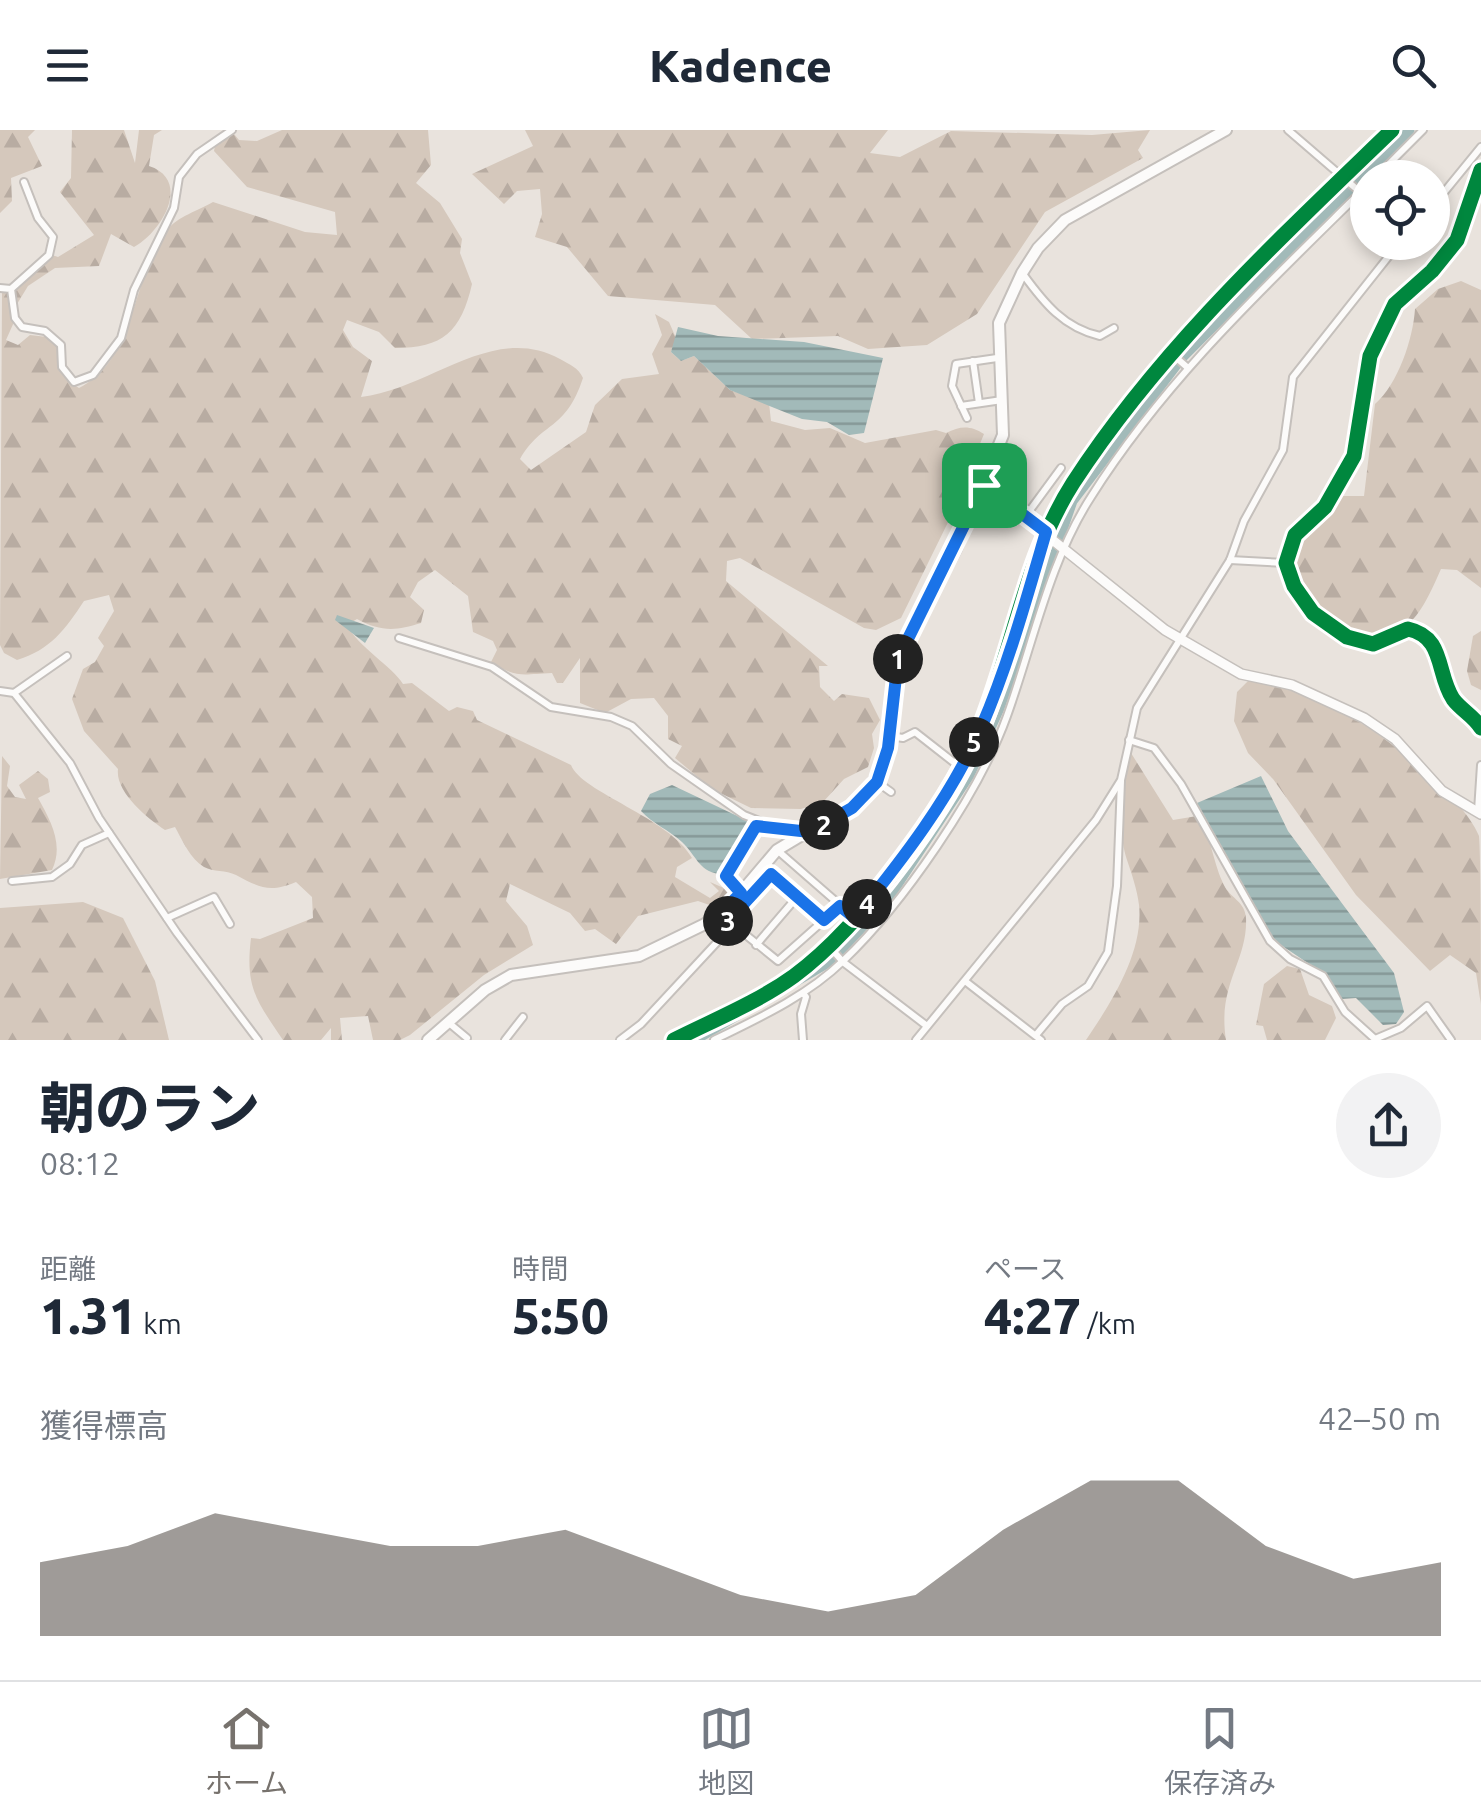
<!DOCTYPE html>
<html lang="ja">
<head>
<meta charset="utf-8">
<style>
  :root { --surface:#fff; --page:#f2f2f3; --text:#1f2937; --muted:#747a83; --line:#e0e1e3; --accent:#77726d }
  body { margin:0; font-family:Ubuntu,"Noto Sans JP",sans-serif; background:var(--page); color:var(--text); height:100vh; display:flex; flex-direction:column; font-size:38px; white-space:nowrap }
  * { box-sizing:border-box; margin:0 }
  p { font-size:32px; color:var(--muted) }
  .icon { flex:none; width:55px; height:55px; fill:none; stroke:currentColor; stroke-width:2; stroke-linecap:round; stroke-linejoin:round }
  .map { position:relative; height:910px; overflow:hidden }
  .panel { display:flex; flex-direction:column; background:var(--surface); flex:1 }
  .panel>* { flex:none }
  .buttons { position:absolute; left:1350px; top:30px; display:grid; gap:20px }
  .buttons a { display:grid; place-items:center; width:100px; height:100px; border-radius:50%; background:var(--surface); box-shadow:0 5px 15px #0003; font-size:50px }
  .pin { position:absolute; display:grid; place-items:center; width:85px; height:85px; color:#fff; margin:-42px; border-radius:20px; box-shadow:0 5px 15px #0006 }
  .km { position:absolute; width:50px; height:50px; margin:-25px; border-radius:50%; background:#222; color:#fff; font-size:28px; line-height:50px; text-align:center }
  .round { display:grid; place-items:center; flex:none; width:105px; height:105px; border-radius:52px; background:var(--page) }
  .summary { display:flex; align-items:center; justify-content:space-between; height:170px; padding:0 40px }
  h1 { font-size:55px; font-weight:800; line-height:75px }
  .figures { display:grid; grid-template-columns:repeat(3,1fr); gap:15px; height:170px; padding:10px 40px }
  .figures div { display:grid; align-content:center }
  .figures b { font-size:50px; font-weight:800 }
  .figures small { font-size:28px; font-weight:400 }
  .figures p { font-size:28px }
  .chart { height:280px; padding:20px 40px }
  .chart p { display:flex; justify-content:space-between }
  .chart svg { width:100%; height:180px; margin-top:10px; fill:var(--accent); opacity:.7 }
  header { display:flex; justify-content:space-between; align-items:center; height:130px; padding:0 40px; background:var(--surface); font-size:45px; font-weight:800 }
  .tab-bar { display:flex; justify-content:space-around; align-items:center; height:140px; border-top:2px solid var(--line); background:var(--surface); font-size:28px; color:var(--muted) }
  .tab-bar a { display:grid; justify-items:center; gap:5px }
  .tab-bar .current { color:var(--accent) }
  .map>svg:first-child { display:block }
  .forest { fill:url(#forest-firs) }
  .water { fill:url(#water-rules) }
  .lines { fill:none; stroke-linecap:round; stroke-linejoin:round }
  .river { stroke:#a2bab9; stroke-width:11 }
  .street-casing { stroke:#c5c0bc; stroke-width:10 }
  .secondary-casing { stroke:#c5c0bc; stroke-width:12 }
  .primary-casing { stroke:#c5c0bc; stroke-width:14 }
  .street { stroke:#fcfbfa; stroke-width:6 }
  .secondary { stroke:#fcfbfa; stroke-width:9 }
  .primary { stroke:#fcfbfa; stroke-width:10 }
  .cycleway-casing { stroke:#fff; stroke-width:21 }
  .cycleway { stroke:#00873e; stroke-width:15 }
  .route-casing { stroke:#fff; stroke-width:20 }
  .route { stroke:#1a73e8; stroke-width:12 }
</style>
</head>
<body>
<header><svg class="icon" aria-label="menu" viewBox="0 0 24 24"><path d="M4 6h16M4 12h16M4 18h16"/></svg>Kadence<svg class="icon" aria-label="search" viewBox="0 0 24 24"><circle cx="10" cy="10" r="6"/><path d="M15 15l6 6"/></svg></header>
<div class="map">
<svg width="1481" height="910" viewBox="0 0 1481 910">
  <defs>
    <pattern id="forest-firs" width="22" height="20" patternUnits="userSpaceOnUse" patternTransform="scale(2.5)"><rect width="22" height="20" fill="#d5c8bc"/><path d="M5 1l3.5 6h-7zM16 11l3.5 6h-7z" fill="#b8aca2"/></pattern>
    <pattern id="water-rules" width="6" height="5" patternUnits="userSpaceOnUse" patternTransform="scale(2.5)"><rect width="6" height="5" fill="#a2bab9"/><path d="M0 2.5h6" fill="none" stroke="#859897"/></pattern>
  </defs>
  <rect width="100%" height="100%" fill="#e9e3dd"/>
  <!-- forest -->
  <g class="forest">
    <polygon points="0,0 35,0 28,7 42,36 11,48 12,71 0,83"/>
    <path d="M72,0h52l11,33 4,-33h23l-8,5 -5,31c43,14 13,66 -15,81l-23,-13 -12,32 -44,2 -27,18 -14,23 -1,-19 39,-35 6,2 36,-22 -34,-43 11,-14z"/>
    <path d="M282,0h146l3,35 -15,18 24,20 22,36 -2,14 12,31c-11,48 -29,64 -77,64l-16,-16 -32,-12 -4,10 10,17 19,14 -11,36c69,-8 132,-75 199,-38 10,6 18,8 23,19 -18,54 -40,42 -63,81l11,11 55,-38 9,-27 27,-26 37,-5 -7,-20 10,-19 -7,-21 14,8 7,16 -5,14 10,9 13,-5 36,34 39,13 2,18 34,9 25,-2 35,15 71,-13 10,3c14,-7 24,-8 38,1l-7,17 -15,9 -9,16 4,28 -56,114 -25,12 -12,-2 -124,-70 -13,3 -1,20 102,85h-9l1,21 14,14 8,-7 27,4 11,22 -8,14 2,14 -6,19 -24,12 -20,22 -23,8 -50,-1 -39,-19 -37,-31 7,-12 -14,-7v-23l-14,-18 -23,1 -26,14 -25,-10v-45l-17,25h-6l-5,-10c-29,1 -35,6 -61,-11l6,-12 -4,-9 -20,-9 -5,-36 -33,-26 -17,12 -8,15 14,13 -3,13c-25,8 -40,9 -64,-4l-10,6c11,22 45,41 56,59l9,-1 37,28 8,-4 16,4 4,9 94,45c10,27 99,53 121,93l-15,9 -2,10 35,21 9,-7 -9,-9 23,10 -18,15 -17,-6 -60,15 -22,28 -21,-15 -10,2 -15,-18 -60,-29 -4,17 21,25 6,19 -49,30 -74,60 -10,5h-27l-5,-24 -28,2 2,22h-11v-12l-10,12h-38c-27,-40 -38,-53 -32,-102l9,1 53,-21 -1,-21 -16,-15c-26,11 -36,6 -60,-7 -10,-5 -23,-3 -32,-8 -14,-8 -21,-26 -29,-40l-10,3c-18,-12 -50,-38 -47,-61l-34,-38 -12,-32 11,-30 12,-7 9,-16 -6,-8 16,-27 -5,-16 -25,6c-19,29 -34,49 -67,59l-13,-7 -4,-8 2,-353 6,-1 6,31 -8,18 12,5 12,-10 17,2 12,10c0,18 3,31 20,41 57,-28 52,-109 88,-158 10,-13 32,-20 46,-28l92,30 32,3 -2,-23 -88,-25 -33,-36 2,-10 18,-7 5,6 18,1z"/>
    <polygon points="525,0 888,0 870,23 900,27 951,1 1092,5 1150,0 1138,20 1143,28 1045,82 977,184 927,215 868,219 838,206 752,209 715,175 608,166 567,117 535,107 542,84 540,59 517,61 504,74 472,44 533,16"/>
    <path d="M1461,151l20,9v298l-24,-18 -16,-1c-9,20 -19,45 -37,59 -43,33 -113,-23 -110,-71 1,-24 31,-44 45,-61h25l11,-92c23,-20 38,-65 40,-95l23,-20z"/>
    <polygon points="1481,501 1481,560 1471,555 1467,541 1473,506"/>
    <path d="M1251,548c71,15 126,50 179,99 18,18 39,35 49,59 2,20 2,139 2,169l-5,-32 -26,-18 -20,16 -74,-76 -83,-116 -25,-26 -14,-32 3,-29z"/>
    <path d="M1131,623l42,67 24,-4c16,23 15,46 28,71 7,12 20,15 21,31 2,43 -29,66 -20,122h-140c25,-37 58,-88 53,-135 -2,-16 -7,-30 -12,-45 -11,-32 -3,-75 4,-107z"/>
    <path d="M2,626l8,10 -3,20 8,11 11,2 -7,-14 19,-14 10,8 2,13 -12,6c13,23 26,47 14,72l-52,9z"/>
    <polygon points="83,772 123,788 155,851 169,910 0,910 0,778"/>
    <polygon points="1287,836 1300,839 1309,865 1332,876 1336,888 1325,910 1267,910 1263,896 1256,895 1264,854"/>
  </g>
  <!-- water -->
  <g class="water">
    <polygon points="678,197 718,206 804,212 883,228 864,303 849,305 827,292 802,289 730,260 694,226 681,231 671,222"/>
    <polygon points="337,485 374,498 365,513 335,490"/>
    <polygon points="1261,646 1288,701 1394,843 1404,882 1396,894 1383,895 1356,868 1341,869 1327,846 1275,811 1197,673"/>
    <path d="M672,655l78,37 -32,52c-20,-4 -22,-19 -36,-32 -13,-12 -29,-18 -41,-31l9,-17z"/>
  </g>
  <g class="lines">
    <!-- river -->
    <polyline class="river" points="694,910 830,831 886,771 969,645 999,578 1072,371 1182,227 1409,0"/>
    <!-- street casing -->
    <g class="street-casing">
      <g id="street">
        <polyline points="1288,0 1360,62"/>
        <path d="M1481,40l-24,70 -25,31 -37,33 -25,52 -16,100 -29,51 -30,28 -9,28 8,23 19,27 34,24 26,7 35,-15c37,8 28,44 45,70 8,11 21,17 28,29"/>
        <polyline points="1375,48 1423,0"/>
        <polyline points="1432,77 1481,17"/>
        <path d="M1023,144c21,29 41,54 77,62l14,-8"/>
        <polyline points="0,158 11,159 15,188 22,197 45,201 61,215 62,237 74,252 93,245 121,208 134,160 174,78 179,47 197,24 232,0"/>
        <polyline points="11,159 49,125 53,107 38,88 24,52"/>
        <polyline points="1172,224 1188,238"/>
        <polyline points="973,231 979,273"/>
        <polyline points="961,276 1002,270"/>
        <polyline points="967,288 952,256 956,234 997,228"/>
        <polyline points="1025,387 1061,338"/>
        <polyline points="1230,430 1286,433"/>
        <polyline points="399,508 492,537 551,577 611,587 632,596 671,634 744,685 772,696 809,701"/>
        <polyline points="0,561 14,563 70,633 99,688 177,803 258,910"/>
        <polyline points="14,563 67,526"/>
        <polyline points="890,606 903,608 915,602 961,638"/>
        <polyline points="1129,610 1154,618 1181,654 1270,811 1290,829 1323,846 1345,882 1376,910"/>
        <polyline points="877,652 891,662"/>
        <polyline points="1478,681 1481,635"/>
        <polyline points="777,720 855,788"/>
        <polyline points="762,737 824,790"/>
        <polyline points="12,751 52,747 70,734 82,715 109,703"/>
        <polyline points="741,763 725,746 759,692"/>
        <polyline points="720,784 778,831 840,776"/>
        <polyline points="167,788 214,767 230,794"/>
        <polyline points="729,791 771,744"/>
        <polyline points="756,815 797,767"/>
        <polyline points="828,815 843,832 927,896"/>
        <polyline points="965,851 1041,910"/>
        <polyline points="803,863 806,867 801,884 803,910"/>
        <polyline points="449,893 467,908"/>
        <polyline points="1036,905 1062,874 1088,856 1108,822 1117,756 1121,651"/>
        <polyline points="1375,909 1401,898 1427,876 1451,910"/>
        <polyline points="505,910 523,887"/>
        <polyline points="620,910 641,894 720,809 705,794"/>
        <path d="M674,910c40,-20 84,-38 120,-64 69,-51 158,-173 189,-253 31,-79 44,-168 90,-240 87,-134 205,-243 319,-353"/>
        <path d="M714,910c45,-22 93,-44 129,-79 60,-57 136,-167 164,-245 26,-72 42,-154 84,-219 75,-119 178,-214 277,-312"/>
        <polyline points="916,910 1096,690 1121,650 1137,578 1230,430 1244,391 1283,320 1293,247 1400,112"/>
      </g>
    </g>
    <!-- secondary casing -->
    <g class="secondary-casing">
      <polyline id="secondary" points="984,355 1165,500 1241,544 1292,555 1364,588 1395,609 1442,661 1481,684"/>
    </g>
    <!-- primary casing -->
    <g class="primary-casing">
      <polyline id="primary" points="428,910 485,860 511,845 639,826 705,794 732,773 777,720 862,669 884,635 898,529 956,419 1003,305 999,193 1022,143 1038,118 1065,90 1226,0"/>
    </g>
    <!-- street -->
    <use href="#street" class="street"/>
    <!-- secondary -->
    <use href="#secondary" class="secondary"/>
    <!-- primary -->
    <use href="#primary" class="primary"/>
    <!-- cycleway casing -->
    <g class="cycleway-casing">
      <g id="cycleway">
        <path d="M1481,40l-24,70 -25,31 -37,33 -25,52 -16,100 -29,51 -30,28 -9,28 8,23 19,27 34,24 26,7 35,-15c37,8 28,44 45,70 8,11 21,17 28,29"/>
        <path d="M674,910c40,-20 84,-38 120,-64 69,-51 158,-173 189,-253 31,-79 44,-168 90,-240 87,-134 205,-243 319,-353"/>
      </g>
    </g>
    <!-- cycleway -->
    <use href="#cycleway" class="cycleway"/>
  </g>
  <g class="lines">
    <!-- route casing -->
    <g class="route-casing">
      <path id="route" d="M984,355l62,47c-19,65 -38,134 -65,196 -30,69 -79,132 -126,190l-15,-12 -16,14 -53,-46 -43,47 -8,-7 21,-21 -15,-17 30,-50 54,6 42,-24 25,-26 11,-34 10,-89z"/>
    </g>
    <!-- route -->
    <use href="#route" class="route"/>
  </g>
</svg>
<div class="buttons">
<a><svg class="icon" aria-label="locate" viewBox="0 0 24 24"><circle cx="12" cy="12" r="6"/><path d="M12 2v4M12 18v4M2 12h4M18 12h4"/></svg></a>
</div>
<div class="pin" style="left:984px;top:355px;background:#1e9e55"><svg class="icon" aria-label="arrive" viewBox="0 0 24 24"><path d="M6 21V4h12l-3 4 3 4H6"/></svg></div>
<b class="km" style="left:898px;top:529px">1</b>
<b class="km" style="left:824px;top:695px">2</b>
<b class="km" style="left:728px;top:791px">3</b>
<b class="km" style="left:867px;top:774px">4</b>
<b class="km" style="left:974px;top:612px">5</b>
</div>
<section class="panel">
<div class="summary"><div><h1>朝のラン</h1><p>08:12</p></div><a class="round"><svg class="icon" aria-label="share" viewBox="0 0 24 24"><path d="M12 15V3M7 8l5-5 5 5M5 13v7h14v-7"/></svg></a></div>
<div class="figures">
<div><p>距離</p><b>1.31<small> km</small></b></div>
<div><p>時間</p><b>5:50</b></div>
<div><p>ペース</p><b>4:27<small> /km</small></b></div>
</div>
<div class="chart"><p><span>獲得標高</span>42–50 m</p>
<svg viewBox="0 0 160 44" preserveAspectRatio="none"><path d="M0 44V26L10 22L20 14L30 18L40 22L50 22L60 18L70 26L80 34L90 38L100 34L110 18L120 6L130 6L140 22L150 30L160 26V44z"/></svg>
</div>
</section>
<nav class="tab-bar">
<a class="current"><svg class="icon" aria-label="home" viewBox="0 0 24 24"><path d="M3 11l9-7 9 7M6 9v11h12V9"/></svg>ホーム</a>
<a><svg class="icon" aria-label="map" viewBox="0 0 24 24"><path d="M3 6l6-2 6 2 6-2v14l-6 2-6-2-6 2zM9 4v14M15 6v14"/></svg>地図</a>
<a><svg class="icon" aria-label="saved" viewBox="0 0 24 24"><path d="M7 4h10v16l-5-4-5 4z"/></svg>保存済み</a>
</nav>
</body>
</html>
